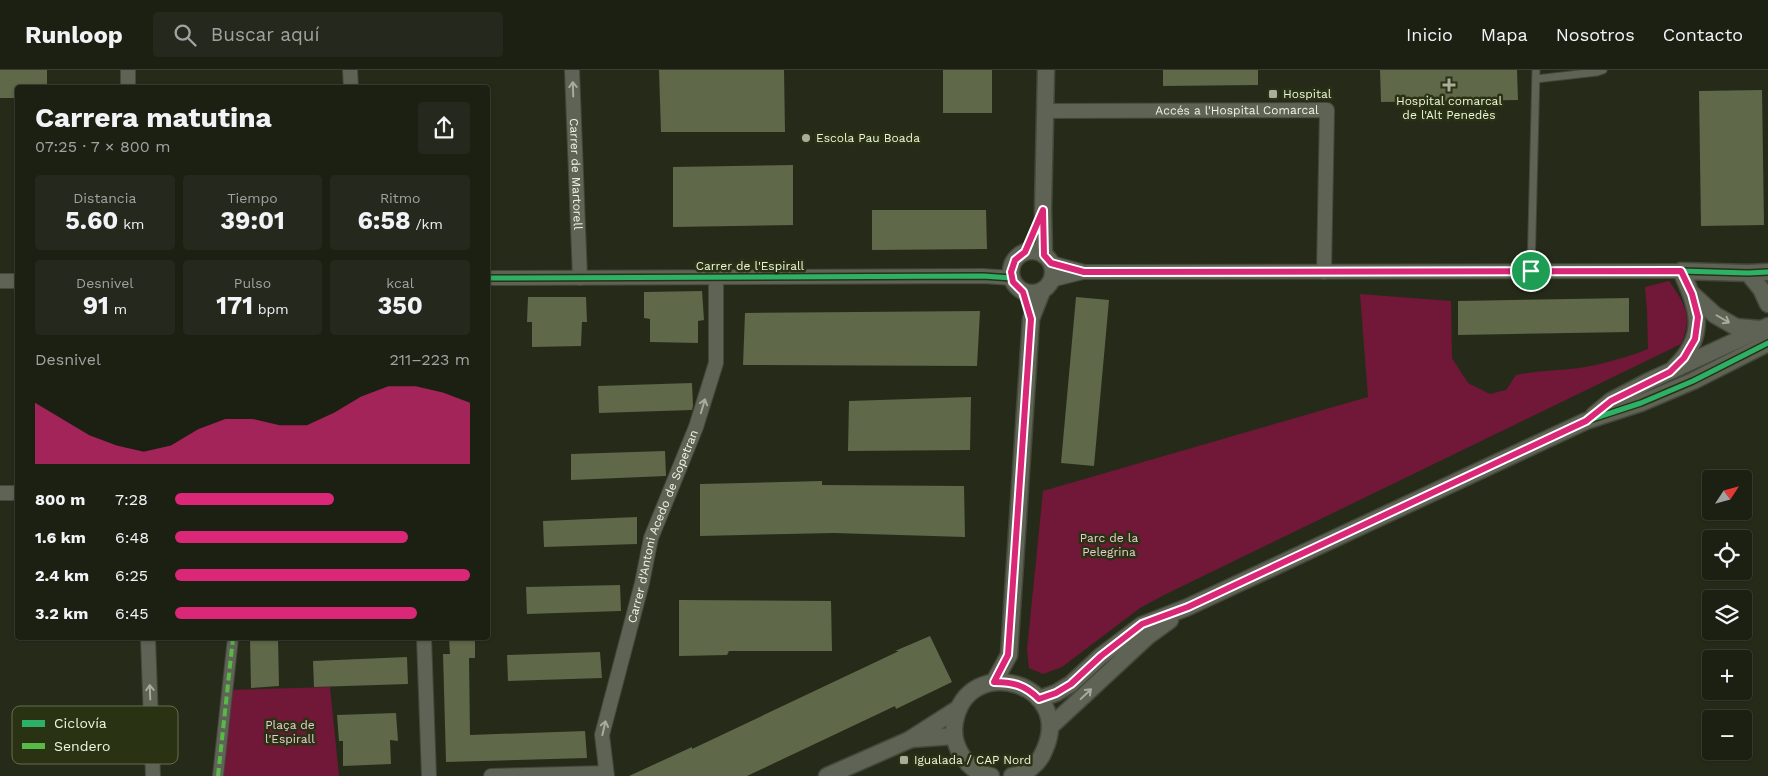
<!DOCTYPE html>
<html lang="es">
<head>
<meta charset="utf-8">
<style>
  :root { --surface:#1c2013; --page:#25281c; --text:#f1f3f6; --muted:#a0a3a0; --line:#3a3e33; --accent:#db2777 }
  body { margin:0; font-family:"Work Sans",sans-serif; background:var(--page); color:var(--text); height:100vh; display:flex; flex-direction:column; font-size:19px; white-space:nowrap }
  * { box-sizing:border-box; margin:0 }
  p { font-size:16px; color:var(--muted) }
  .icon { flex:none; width:28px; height:28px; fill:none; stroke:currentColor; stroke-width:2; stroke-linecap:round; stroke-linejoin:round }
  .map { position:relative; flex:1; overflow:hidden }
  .details { position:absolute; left:15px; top:15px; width:475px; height:555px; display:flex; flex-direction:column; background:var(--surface); border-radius:5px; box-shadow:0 1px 4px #0004,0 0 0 1px var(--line) }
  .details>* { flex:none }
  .needle { width:32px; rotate:54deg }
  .controls { position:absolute; left:1702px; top:400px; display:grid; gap:10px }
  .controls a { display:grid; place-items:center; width:50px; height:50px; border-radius:5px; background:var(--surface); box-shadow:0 1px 4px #0004,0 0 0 1px var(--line); font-size:25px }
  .pin { position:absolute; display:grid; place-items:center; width:42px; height:42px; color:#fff; margin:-21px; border:2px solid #fff; border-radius:50%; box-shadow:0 1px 5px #0007 }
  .round { display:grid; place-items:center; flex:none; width:52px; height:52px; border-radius:5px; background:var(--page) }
  .overview { display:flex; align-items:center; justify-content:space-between; height:85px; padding:0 20px }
  h1 { font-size:28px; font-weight:700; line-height:38px }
  .stats { display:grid; grid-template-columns:repeat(3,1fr); gap:8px; height:85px; padding:5px 20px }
  .stats div { display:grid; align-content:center; border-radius:5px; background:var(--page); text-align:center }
  .stats b { font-size:25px; font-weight:700 }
  .stats small { font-size:14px; font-weight:400 }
  .stats p { font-size:14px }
  .chart { height:140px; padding:10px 20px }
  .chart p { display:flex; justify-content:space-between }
  .chart svg { width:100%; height:90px; margin-top:5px; fill:var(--accent); opacity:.7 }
  ul { padding:0 20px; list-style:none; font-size:16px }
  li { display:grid; grid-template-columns:80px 60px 1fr; align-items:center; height:38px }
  li i { height:12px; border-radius:6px; background:var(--accent) }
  header { display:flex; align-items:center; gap:30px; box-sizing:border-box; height:70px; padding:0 25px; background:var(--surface); border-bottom:1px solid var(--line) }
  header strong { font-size:24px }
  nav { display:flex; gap:28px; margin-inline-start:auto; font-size:18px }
  .search { width:350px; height:45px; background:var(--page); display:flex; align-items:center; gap:12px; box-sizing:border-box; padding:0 18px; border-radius:5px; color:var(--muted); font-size:19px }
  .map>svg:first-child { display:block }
  .green { fill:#711738 }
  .building { fill:#5f6848 }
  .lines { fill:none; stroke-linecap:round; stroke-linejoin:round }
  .service-casing { stroke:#44483a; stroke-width:9 }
  .pedestrian-casing { stroke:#44483a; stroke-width:12 }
  .minor-casing { stroke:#44483a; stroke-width:16 }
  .tertiary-casing { stroke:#44483a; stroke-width:19 }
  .service { stroke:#5e6355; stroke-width:7 }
  .pedestrian { stroke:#5e6355; stroke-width:10 }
  .minor { stroke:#5e6355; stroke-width:14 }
  .tertiary { stroke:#5e6355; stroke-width:16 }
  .quiet { stroke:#58b947; stroke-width:4; stroke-dasharray:8 4; stroke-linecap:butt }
  .cycleway-casing { stroke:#293212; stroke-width:8 }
  .cycleway { stroke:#2db169; stroke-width:5 }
  .oneway { stroke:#a6ac9b }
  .route-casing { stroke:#fff; stroke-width:10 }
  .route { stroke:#db2777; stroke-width:6 }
  .poi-dot { fill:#a8ae9b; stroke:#293212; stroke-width:2 }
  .labels { text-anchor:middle; stroke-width:5; stroke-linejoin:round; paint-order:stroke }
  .poi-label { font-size:12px; fill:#eef5e1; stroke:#293212; text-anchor:start }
  .street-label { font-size:12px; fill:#eef5e1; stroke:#293212 }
  .park-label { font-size:12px; fill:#ebccd3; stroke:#293212 }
  .key { fill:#293212; stroke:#646c50; stroke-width:1 }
  .key-label { font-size:14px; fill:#eef5e1 }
</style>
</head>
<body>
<header>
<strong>Runloop</strong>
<div class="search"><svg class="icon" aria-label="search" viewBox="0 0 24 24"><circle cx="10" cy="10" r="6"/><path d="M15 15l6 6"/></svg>Buscar aquí</div>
<nav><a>Inicio</a><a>Mapa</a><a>Nosotros</a><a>Contacto</a></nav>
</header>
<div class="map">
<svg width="1768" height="706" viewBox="0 0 1768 706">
  <rect width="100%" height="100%" fill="#262b19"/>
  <!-- green -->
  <g class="green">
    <path d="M1669,211c16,23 24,35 12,63l-517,251 -24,13 -78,59 -19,7 -14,-6 -2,-18 16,-159 325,-94 -8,-103 91,7 1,57 16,25 22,11 16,-4 10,-15c23,-5 46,-4 69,-8 21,-4 43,-10 63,-18l-1,-38 -2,-24z"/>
    <polygon points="330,617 339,706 218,706 227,620"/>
  </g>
  <!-- building -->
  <g class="building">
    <polygon points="0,0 47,0 47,18 18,18 18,28 0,28"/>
    <polygon points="659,0 784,0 785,62 661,62"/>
    <rect x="943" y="0" width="49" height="43"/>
    <polygon points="1163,0 1258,0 1258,15 1163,16"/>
    <polygon points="1380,0 1517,0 1518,30 1381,32"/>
    <polygon points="1762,20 1764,155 1701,156 1699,21"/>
    <polygon points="793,95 793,155 673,157 673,97"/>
    <polygon points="872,140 986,140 987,179 872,180"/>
    <polygon points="702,221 704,250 698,251 698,273 650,272 650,249 644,248 644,222"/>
    <polygon points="528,227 586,227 587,252 582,252 581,276 532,277 532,252 527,252"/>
    <polygon points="1076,227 1109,230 1094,396 1061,393"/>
    <polygon points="1629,228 1629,262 1458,265 1458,231"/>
    <polygon points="980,241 977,296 743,295 745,243"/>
    <polygon points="692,313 693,336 692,340 599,343 598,316"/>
    <polygon points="971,327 970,380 848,381 849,331"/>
    <polygon points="665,381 666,406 571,410 571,384"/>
    <polygon points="822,411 822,415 964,416 965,467 834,463 700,466 700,414"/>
    <polygon points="637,447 637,474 544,477 543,451"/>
    <polygon points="620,515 621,541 527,544 526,517"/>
    <polygon points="679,530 831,531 832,581 729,581 727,585 679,586"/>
    <polygon points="930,566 952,612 896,639 895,636 747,706 629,706 692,677 692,679 899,581 895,581"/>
    <polygon points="261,568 278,568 279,616 251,618 250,569"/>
    <polygon points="449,568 475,568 475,588 469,588 470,665 585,661 587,688 446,692 443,584 450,584"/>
    <polygon points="600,582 602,608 508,611 507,585"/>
    <polygon points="407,587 408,614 314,617 313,591"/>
    <polygon points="396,643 398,671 390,670 391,694 343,696 343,671 339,671 337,645"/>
  </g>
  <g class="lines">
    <!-- service casing -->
    <g class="service-casing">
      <g id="service">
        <polyline points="1536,9 1597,2 1603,0"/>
        <polyline points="1531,201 1536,0"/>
      </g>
    </g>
    <!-- pedestrian casing -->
    <g class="pedestrian-casing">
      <polyline id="pedestrian" points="218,706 233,568"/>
    </g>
    <!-- minor casing -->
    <g class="minor-casing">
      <g id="minor">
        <polyline points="128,0 128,18"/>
        <polyline points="350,0 351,18"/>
        <path id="s1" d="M572,0l8,208"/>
        <path id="s2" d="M1045,41l282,-1 -3,162"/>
        <polyline points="1051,193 1084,202 1681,201"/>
        <polyline points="488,208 983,206 1012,208"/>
        <polyline points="1051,210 1083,202"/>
        <polyline points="0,211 18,211"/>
        <polyline points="0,423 18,423"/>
        <polyline points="148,568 153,706"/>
        <polyline points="424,568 429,706"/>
        <polyline points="491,706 606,703"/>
        <path id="s3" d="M607,706l-5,-41 40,-152 9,-45 45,-111 20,-64v-87"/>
      </g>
    </g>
    <!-- tertiary casing -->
    <g class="tertiary-casing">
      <g id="tertiary">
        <circle cx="1032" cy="202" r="21"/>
        <polyline points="1044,185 1043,140 1046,0"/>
        <polyline points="1748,203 1761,219 1768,234"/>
        <polyline points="1692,224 1715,245 1736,257 1761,259"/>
        <path d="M1675,297c33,-32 23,-60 6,-96l67,2 20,-1"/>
        <polyline points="1594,345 1611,331 1649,311 1768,256"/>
        <polyline points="994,612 1009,585 1031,249 1042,221"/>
        <polyline points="1039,629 1056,623 1071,614 1101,586 1142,555 1188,537 1586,351 1641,333 1693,311 1768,273"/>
        <polyline points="1050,657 1148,566 1170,550"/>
        <polyline points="912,669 954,666"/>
        <polyline points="827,706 909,670 959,638"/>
        <path d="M991,706c-24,-4 -41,-31 -36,-55 13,-69 121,-38 89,30 -5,13 -18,23 -32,25"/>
      </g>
    </g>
    <!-- service -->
    <use href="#service" class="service"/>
    <!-- pedestrian -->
    <use href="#pedestrian" class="pedestrian"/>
    <!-- minor -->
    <use href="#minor" class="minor"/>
    <!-- tertiary -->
    <use href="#tertiary" class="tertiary"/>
    <!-- quiet -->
    <polyline class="quiet" points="218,706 233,568"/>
    <!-- cycleway casing -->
    <g class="cycleway-casing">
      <g id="cycleway">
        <polyline points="1051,193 1084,202 1681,201 1748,203 1768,202"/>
        <polyline points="488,208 983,206 1012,208"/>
        <polyline points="1039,629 1056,623 1071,614 1101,586 1142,555 1188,537 1586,351 1641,333 1693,311 1768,273"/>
      </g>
    </g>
    <!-- cycleway -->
    <use href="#cycleway" class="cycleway"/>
  </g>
  <!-- one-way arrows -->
  <defs><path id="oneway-shaft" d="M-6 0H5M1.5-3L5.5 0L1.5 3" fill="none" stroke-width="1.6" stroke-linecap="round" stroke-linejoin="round" transform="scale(1.25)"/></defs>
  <g class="oneway">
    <use href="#oneway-shaft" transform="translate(573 19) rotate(-92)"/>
    <use href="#oneway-shaft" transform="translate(1723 249) rotate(30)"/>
    <use href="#oneway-shaft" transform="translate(703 336) rotate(-73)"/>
    <use href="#oneway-shaft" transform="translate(150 622) rotate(-92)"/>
    <use href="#oneway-shaft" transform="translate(1086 624) rotate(-43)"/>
    <use href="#oneway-shaft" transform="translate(604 658) rotate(-77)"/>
  </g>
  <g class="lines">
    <!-- route casing -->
    <g class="route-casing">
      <path id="route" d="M1043,140l1,45 7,8 33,9 597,-1 11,23 6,23 -3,22 -11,19 -14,14 -59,29 -25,20 -398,186 -46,17 -41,32 -30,28 -15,9 -17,6c-14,-14 -26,-17 -45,-17l14,-27 23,-336 -8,-27 -10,-10 -2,-10 4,-12 10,-8z"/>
    </g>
    <!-- route -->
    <use href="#route" class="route"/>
  </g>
  <!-- markers -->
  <g class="poi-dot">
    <path d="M1446.5 7.5h5v5h5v5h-5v5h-5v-5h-5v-5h5z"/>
    <rect x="1268" y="19" width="10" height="10" rx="2.5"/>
    <circle cx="806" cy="68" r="5"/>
    <rect x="899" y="685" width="10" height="10" rx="2.5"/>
  </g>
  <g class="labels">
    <!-- poi labels -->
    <g class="poi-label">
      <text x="1283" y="28">Hospital</text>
      <text x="1449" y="35" text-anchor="middle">Hospital comarcal<tspan x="1449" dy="14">de l'Alt Penedès</tspan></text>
      <text x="816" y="72">Escola Pau Boada</text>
      <text x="914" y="694">Igualada / CAP Nord</text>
    </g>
    <!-- street labels -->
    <g class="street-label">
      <text dy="4" stroke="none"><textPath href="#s2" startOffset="192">Accés a l'Hospital Comarcal</textPath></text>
      <text dy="4" stroke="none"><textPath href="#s1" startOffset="104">Carrer de Martorell</textPath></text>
      <text x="750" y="200">Carrer de l'Espirall</text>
      <text dy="4" stroke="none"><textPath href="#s3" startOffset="259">Carrer d'Antoni Acedo de Sopetran</textPath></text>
    </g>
    <!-- park labels -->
    <g class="park-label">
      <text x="1109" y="472">Parc de la<tspan x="1109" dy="14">Pelegrina</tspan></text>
      <text x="290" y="659">Plaça de<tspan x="290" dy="14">l'Espirall</tspan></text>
    </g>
  </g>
  <!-- legend -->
  <rect x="12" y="636" width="166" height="58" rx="8" class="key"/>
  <rect x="22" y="650" width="23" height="7" fill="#2db169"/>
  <rect x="22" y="673" width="23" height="6" fill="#58b947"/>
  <g class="key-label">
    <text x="54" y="658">Ciclovía</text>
    <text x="54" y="681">Sendero</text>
  </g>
</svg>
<div class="controls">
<a><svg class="needle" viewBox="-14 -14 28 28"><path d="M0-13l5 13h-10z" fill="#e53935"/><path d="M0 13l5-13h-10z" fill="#a0a3a0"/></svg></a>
<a><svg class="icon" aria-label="locate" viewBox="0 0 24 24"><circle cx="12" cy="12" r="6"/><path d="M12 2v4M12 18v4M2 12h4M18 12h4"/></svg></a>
<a><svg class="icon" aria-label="layers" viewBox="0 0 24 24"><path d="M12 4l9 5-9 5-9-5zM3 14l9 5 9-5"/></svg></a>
<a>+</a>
<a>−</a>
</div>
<div class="pin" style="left:1531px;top:201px;background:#1e9e55"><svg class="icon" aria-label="arrive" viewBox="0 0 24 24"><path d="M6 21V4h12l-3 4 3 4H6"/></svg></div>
<section class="details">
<div class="overview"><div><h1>Carrera matutina</h1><p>07:25 · 7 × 800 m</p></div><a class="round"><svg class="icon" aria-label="share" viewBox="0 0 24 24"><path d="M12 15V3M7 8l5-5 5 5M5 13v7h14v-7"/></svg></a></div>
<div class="stats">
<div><p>Distancia</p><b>5.60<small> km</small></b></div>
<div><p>Tiempo</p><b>39:01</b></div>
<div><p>Ritmo</p><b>6:58<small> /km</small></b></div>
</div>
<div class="stats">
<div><p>Desnivel</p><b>91<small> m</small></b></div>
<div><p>Pulso</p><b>171<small> bpm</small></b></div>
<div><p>kcal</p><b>350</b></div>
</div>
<div class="chart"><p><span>Desnivel</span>211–223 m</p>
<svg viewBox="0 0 160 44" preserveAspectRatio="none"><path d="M0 44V14L10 22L20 30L30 35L40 38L50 35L60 27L70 22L80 22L90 25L100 25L110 19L120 11L130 6L140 6L150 9L160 14V44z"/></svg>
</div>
<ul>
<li><b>800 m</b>7:28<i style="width:54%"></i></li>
<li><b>1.6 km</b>6:48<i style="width:79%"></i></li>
<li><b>2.4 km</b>6:25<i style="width:100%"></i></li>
<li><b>3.2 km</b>6:45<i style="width:82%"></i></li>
</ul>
</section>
</div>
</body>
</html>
